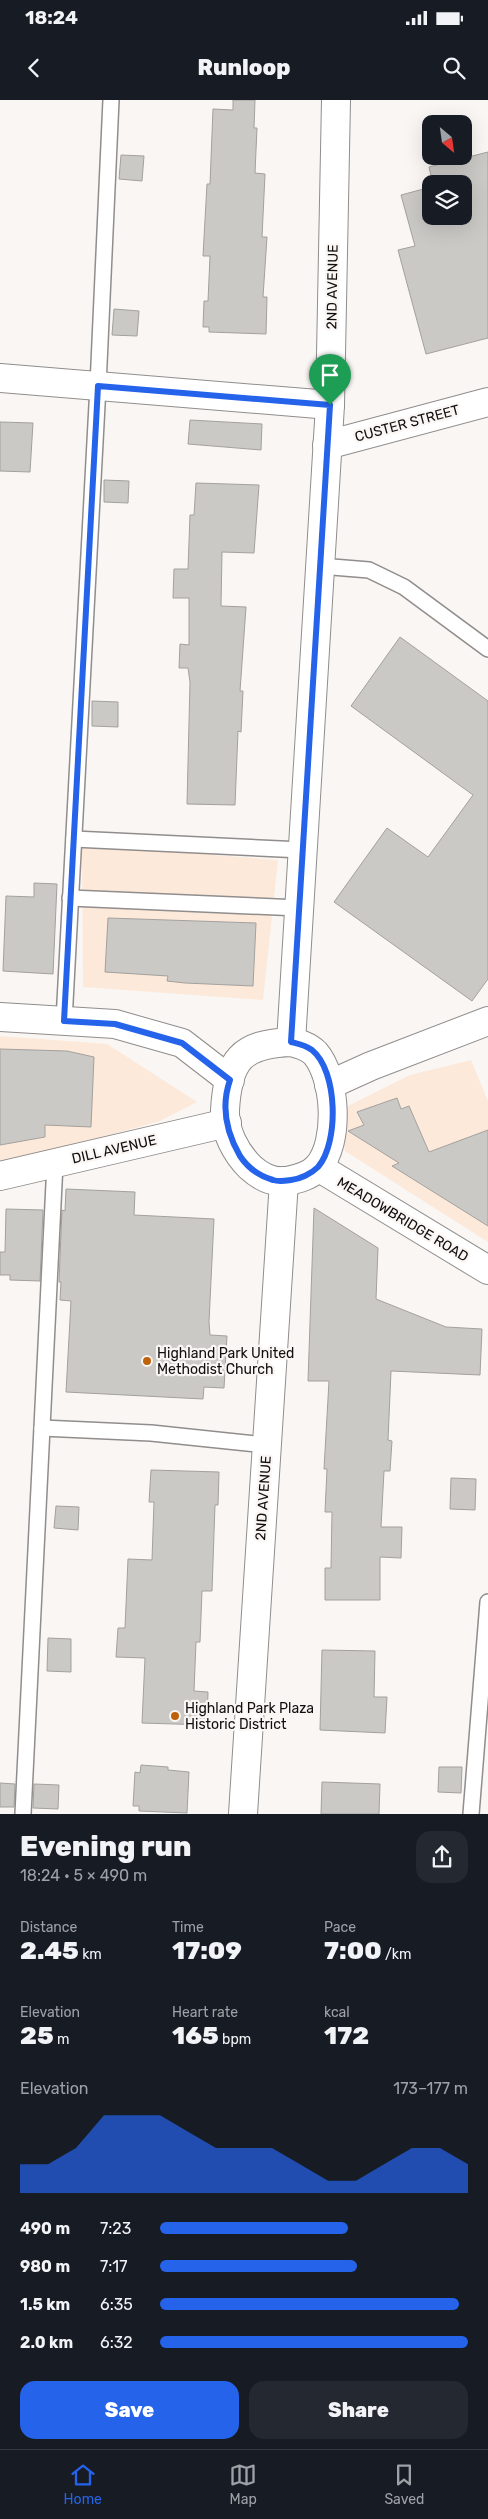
<!DOCTYPE html>
<html lang="en">
<head>
<meta charset="utf-8">
<style>
  :root { --surface:#171b24; --page:#242831; --text:#f1f3f6; --muted:#9ea1a6; --line:#363941; --accent:#2563eb }
  body { margin:0; font-family:Rubik,sans-serif; background:var(--page); color:var(--text); height:100vh; display:flex; flex-direction:column; font-size:19px; white-space:nowrap }
  * { box-sizing:border-box; margin:0 }
  p { font-size:16px; color:var(--muted) }
  .icon { flex:none; width:28px; height:28px; fill:none; stroke:currentColor; stroke-width:2; stroke-linecap:round; stroke-linejoin:round }
  .map { position:relative; height:1714px; overflow:hidden }
  .drawer { display:flex; flex-direction:column; background:var(--surface); flex:1 }
  .drawer>* { flex:none }
  .needle { width:32px; rotate:151deg }
  .buttons { position:absolute; left:422px; top:15px; display:grid; gap:10px }
  .buttons a { display:grid; place-items:center; width:50px; height:50px; border-radius:10px; background:var(--surface); box-shadow:0 5px 20px #0002; font-size:25px }
  .pin { position:absolute; display:grid; place-items:center; width:42px; height:42px; color:#fff; margin:-51px -21px; border-radius:50% 50% 50% 0; rotate:-45deg; box-shadow:0 0 5px #0007 }
  .pin .icon { rotate:45deg }
  .round { display:grid; place-items:center; flex:none; width:52px; height:52px; border-radius:15px; background:var(--page) }
  .overview { display:flex; align-items:center; justify-content:space-between; height:85px; padding:0 20px }
  h1 { font-size:28px; font-weight:800; line-height:38px }
  .metrics { display:grid; grid-template-columns:repeat(3,1fr); gap:8px; height:85px; padding:5px 20px }
  .metrics div { display:grid; align-content:center }
  .metrics b { font-size:25px; font-weight:800 }
  .metrics small { font-size:14px; font-weight:400 }
  .metrics p { font-size:14px }
  .chart { height:140px; padding:10px 20px }
  .chart p { display:flex; justify-content:space-between }
  .chart svg { width:100%; height:90px; margin-top:5px; fill:var(--accent); opacity:.7 }
  .action { display:flex; gap:10px; margin-top:auto; padding:10px 20px }
  .action a { flex:1; height:58px; border-radius:15px; background:var(--accent); color:#fff; font-size:20px; font-weight:800; line-height:58px; text-align:center }
  .action a+a { background:var(--page); color:var(--text) }
  ul { padding:0 20px; list-style:none; font-size:16px }
  li { display:grid; grid-template-columns:80px 60px 1fr; align-items:center; height:38px }
  li i { height:12px; border-radius:6px; background:var(--accent) }
  .status { display:flex; justify-content:space-between; align-items:center; height:35px; padding:0 25px; background:var(--surface); direction:ltr }
  .status svg { height:14px; fill:currentColor }
  header { display:flex; justify-content:space-between; align-items:center; height:65px; padding:0 20px; background:var(--surface); font-size:22px; font-weight:800 }
  .tab-bar { display:flex; justify-content:space-around; align-items:center; height:70px; border-top:1px solid var(--line); background:var(--surface); font-size:14px; color:var(--muted) }
  .tab-bar a { display:grid; justify-items:center; gap:2px }
  .tab-bar .active { color:var(--accent) }
  .map>svg:first-child { display:block }
  .commercial { fill:#fce9d9 }
  .building { fill:#cbc9c6; stroke:#a3a19e }
  .lines { fill:none; stroke-linecap:round; stroke-linejoin:round }
  .service-casing { stroke:#908d8c; stroke-width:18 }
  .minor-casing { stroke:#908d8c; stroke-width:30 }
  .tertiary-casing { stroke:#908d8c; stroke-width:30 }
  .secondary-casing { stroke:#908d8c; stroke-width:30 }
  .service { stroke:#fff; stroke-width:15 }
  .minor { stroke:#fff; stroke-width:28 }
  .tertiary { stroke:#fff; stroke-width:28 }
  .secondary { stroke:#fff; stroke-width:28 }
  .route-casing { stroke:#fff; stroke-width:10 }
  .route { stroke:#2563eb; stroke-width:6 }
  .poi-dot { fill:#bd620b; stroke:#f9f6f4; stroke-width:2 }
  .labels { text-anchor:middle; stroke-width:4.5; stroke-linejoin:round; paint-order:stroke }
  .street-label { font-size:14px; fill:#100e0e; stroke:#f9f6f4 }
  .poi-label { font-size:14px; fill:#100e0e; stroke:#f9f6f4; text-anchor:start }
</style>
</head>
<body>
<div class="status"><b>18:24</b><svg viewBox="0 0 49 12"><path d="M0 12V9h3v3zM5 12V6h3v6zM10 12V3h3v9zM15 12V0h3v12zM26 1h20v11H26zM47 4h2v5h-2z"/></svg></div>
<header><svg class="icon" aria-label="back" viewBox="0 0 24 24"><path d="M15 5l-7 7 7 7"/></svg>Runloop<svg class="icon" aria-label="search" viewBox="0 0 24 24"><circle cx="10" cy="10" r="6"/><path d="M15 15l6 6"/></svg></header>
<div class="map">
<svg width="488" height="1714" viewBox="0 0 488 1714">
  <rect width="100%" height="100%" fill="#f9f6f4"/>
  <!-- commercial -->
  <g class="commercial">
    <polygon points="82,745 278,760 263,900 83,887"/>
    <polygon points="0,936 107,944 197,1002 160,1021 67,1047 0,1060"/>
    <polygon points="471,960 488,1001 488,1142 345,1051 338,1011 410,975"/>
  </g>
  <!-- building -->
  <g class="building">
    <polygon points="233,0 255,0 254,28 257,28 255,73 265,74 262,137 267,137 263,197 267,197 266,234 209,232 209,227 203,227 204,201 208,201 210,156 203,156 207,84 210,84 213,9 233,10"/>
    <polygon points="488,52 488,238 426,254 398,150 415,146 401,95 431,87 431,116 464,116 464,84 433,84 429,67"/>
    <polygon points="121,55 144,56 142,81 119,79"/>
    <polygon points="114,209 139,211 137,236 112,235"/>
    <polygon points="190,320 262,324 261,350 188,344"/>
    <polygon points="0,322 33,323 30,372 0,371"/>
    <polygon points="104,380 129,381 128,403 104,402"/>
    <polygon points="196,383 259,385 254,453 222,452 221,506 246,507 240,591 243,591 241,632 238,631 235,705 187,704 190,582 188,568 179,568 180,544 189,545 189,498 173,498 174,469 188,469 190,415 194,415"/>
    <polygon points="400,537 488,601 488,879 472,901 334,802 387,728 428,757 473,695 351,606"/>
    <polygon points="92,601 118,602 118,627 92,626"/>
    <polygon points="34,783 57,784 53,874 3,871 6,796 34,797"/>
    <polygon points="108,818 256,823 253,886 185,883 167,881 168,876 105,872"/>
    <polygon points="0,949 67,951 94,957 91,1027 45,1025 45,1037 0,1045"/>
    <polygon points="397,998 401,1009 409,1006 429,1052 488,1030 488,1126 392,1066 399,1063 348,1031 364,1025 357,1012"/>
    <polygon points="66,1089 135,1092 134,1115 214,1119 209,1222 210,1235 227,1236 224,1288 204,1287 203,1299 66,1292 71,1201 60,1200 61,1182 59,1182 62,1110 65,1111"/>
    <polygon points="314,1108 378,1148 376,1199 446,1227 482,1229 480,1275 391,1271 388,1340 392,1341 390,1371 384,1371 381,1427 402,1427 401,1458 380,1457 380,1500 325,1500 325,1468 331,1468 332,1412 325,1412 327,1369 324,1369 329,1281 308,1281"/>
    <polygon points="6,1109 43,1110 40,1181 10,1180 10,1175 0,1175 0,1152 5,1152"/>
    <polygon points="151,1370 219,1372 218,1405 215,1405 212,1491 202,1491 200,1542 196,1542 194,1591 208,1592 207,1625 142,1623 145,1558 116,1557 118,1528 125,1528 128,1459 152,1460 154,1402 149,1402"/>
    <polygon points="451,1378 476,1379 475,1410 450,1409"/>
    <polygon points="56,1406 79,1407 78,1430 54,1428"/>
    <polygon points="48,1538 71,1539 71,1572 47,1571"/>
    <polygon points="322,1550 375,1551 374,1597 387,1597 385,1633 320,1630"/>
    <polygon points="141,1665 168,1667 168,1670 189,1672 187,1713 139,1711 139,1706 133,1706 135,1672 140,1673"/>
    <polygon points="439,1667 462,1667 461,1693 438,1692"/>
    <polygon points="322,1682 380,1684 379,1714 321,1714"/>
    <polygon points="0,1683 15,1684 14,1707 0,1707"/>
    <polygon points="34,1684 59,1685 58,1709 33,1708"/>
  </g>
  <g class="lines">
    <!-- service casing -->
    <g class="service-casing">
      <g id="service">
        <polyline points="320,466 369,470 404,487 488,549"/>
        <polyline points="74,739 302,750"/>
        <polyline points="70,798 299,808"/>
        <polyline points="64,921 98,286 111,0"/>
        <polyline points="42,1328 151,1333 266,1345"/>
        <polyline points="23,1714 55,1063"/>
        <polyline points="471,1714 488,1502"/>
      </g>
    </g>
    <!-- minor casing -->
    <g class="minor-casing">
      <g id="minor">
        <polyline points="0,278 330,305"/>
        <polyline points="327,345 488,302"/>
        <polyline points="291,942 330,305 336,0"/>
        <polyline points="243,1714 284,1081"/>
      </g>
    </g>
    <!-- tertiary casing -->
    <g class="tertiary-casing">
      <polyline id="tertiary" points="0,917 115,924 182,943 230,980"/>
    </g>
    <!-- secondary casing -->
    <g class="secondary-casing">
      <g id="secondary">
        <path d="M291,942c9,2 17,4 24,11 21,24 25,89 3,114 -8,9 -20,12 -31,14 -14,2 -26,-4 -37,-14 -14,-14 -26,-36 -25,-57 3,-50 16,-66 66,-68z"/>
        <polyline points="329,985 371,966 488,921"/>
        <polyline points="318,1067 488,1170"/>
        <polyline points="0,1076 227,1023"/>
      </g>
    </g>
    <!-- service -->
    <use href="#service" class="service"/>
    <!-- minor -->
    <use href="#minor" class="minor"/>
    <!-- tertiary -->
    <use href="#tertiary" class="tertiary"/>
    <!-- secondary -->
    <use href="#secondary" class="secondary"/>
  </g>
  <g class="lines">
    <!-- route casing -->
    <g class="route-casing">
      <path id="route" d="M98,286l232,19 -39,637c8,2 14,3 21,8 26,21 27,93 6,117 -7,7 -18,12 -27,13 -7,1 -12,2 -18,0 -14,-4 -25,-12 -33,-24 -14,-24 -19,-50 -10,-76l-48,-37 -67,-19 -51,-3z"/>
    </g>
    <!-- route -->
    <use href="#route" class="route"/>
  </g>
  <!-- markers -->
  <g class="poi-dot">
    <circle cx="147" cy="1261" r="5"/>
    <circle cx="175" cy="1616" r="5"/>
  </g>
  <g class="labels">
    <!-- street labels -->
    <g class="street-label">
      <text transform="translate(332 187) rotate(-89)" y="5">2ND AVENUE</text>
      <text transform="translate(407 323) rotate(-15)" y="5">CUSTER STREET</text>
      <text transform="translate(114 1049) rotate(-13)" y="5">DILL AVENUE</text>
      <text transform="translate(403 1119) rotate(31)" y="5">MEADOWBRIDGE ROAD</text>
      <text transform="translate(263 1398) rotate(-86)" y="5">2ND AVENUE</text>
    </g>
    <!-- poi labels -->
    <g class="poi-label">
      <text x="157" y="1258">Highland Park United<tspan x="157" dy="16">Methodist Church</tspan></text>
      <text x="185" y="1613">Highland Park Plaza<tspan x="185" dy="16">Historic District</tspan></text>
    </g>
  </g>
</svg>
<div class="buttons">
<a><svg class="needle" viewBox="-14 -14 28 28"><path d="M0-13l5 13h-10z" fill="#e53935"/><path d="M0 13l5-13h-10z" fill="#9ea1a6"/></svg></a>
<a><svg class="icon" aria-label="layers" viewBox="0 0 24 24"><path d="M12 4l9 5-9 5-9-5zM3 14l9 5 9-5"/></svg></a>
</div>
<div class="pin" style="left:330px;top:305px;background:#1e9e55"><svg class="icon" aria-label="arrive" viewBox="0 0 24 24"><path d="M6 21V4h12l-3 4 3 4H6"/></svg></div>
</div>
<section class="drawer">
<div class="overview"><div><h1>Evening run</h1><p>18:24 · 5 × 490 m</p></div><a class="round"><svg class="icon" aria-label="share" viewBox="0 0 24 24"><path d="M12 15V3M7 8l5-5 5 5M5 13v7h14v-7"/></svg></a></div>
<div class="metrics">
<div><p>Distance</p><b>2.45<small> km</small></b></div>
<div><p>Time</p><b>17:09</b></div>
<div><p>Pace</p><b>7:00<small> /km</small></b></div>
</div>
<div class="metrics">
<div><p>Elevation</p><b>25<small> m</small></b></div>
<div><p>Heart rate</p><b>165<small> bpm</small></b></div>
<div><p>kcal</p><b>172</b></div>
</div>
<div class="chart"><p><span>Elevation</span>173–177 m</p>
<svg viewBox="0 0 160 44" preserveAspectRatio="none"><path d="M0 44V30L10 30L20 22L30 6L40 6L50 6L60 14L70 22L80 22L90 22L100 30L110 38L120 38L130 30L140 22L150 22L160 30V44z"/></svg>
</div>
<ul>
<li><b>490 m</b>7:23<i style="width:61%"></i></li>
<li><b>980 m</b>7:17<i style="width:64%"></i></li>
<li><b>1.5 km</b>6:35<i style="width:97%"></i></li>
<li><b>2.0 km</b>6:32<i style="width:100%"></i></li>
</ul>
<div class="action"><a>Save</a><a>Share</a></div>
</section>
<nav class="tab-bar">
<a class="active"><svg class="icon" aria-label="home" viewBox="0 0 24 24"><path d="M3 11l9-7 9 7M6 9v11h12V9"/></svg>Home</a>
<a><svg class="icon" aria-label="map" viewBox="0 0 24 24"><path d="M3 6l6-2 6 2 6-2v14l-6 2-6-2-6 2zM9 4v14M15 6v14"/></svg>Map</a>
<a><svg class="icon" aria-label="saved" viewBox="0 0 24 24"><path d="M7 4h10v16l-5-4-5 4z"/></svg>Saved</a>
</nav>
</body>
</html>
